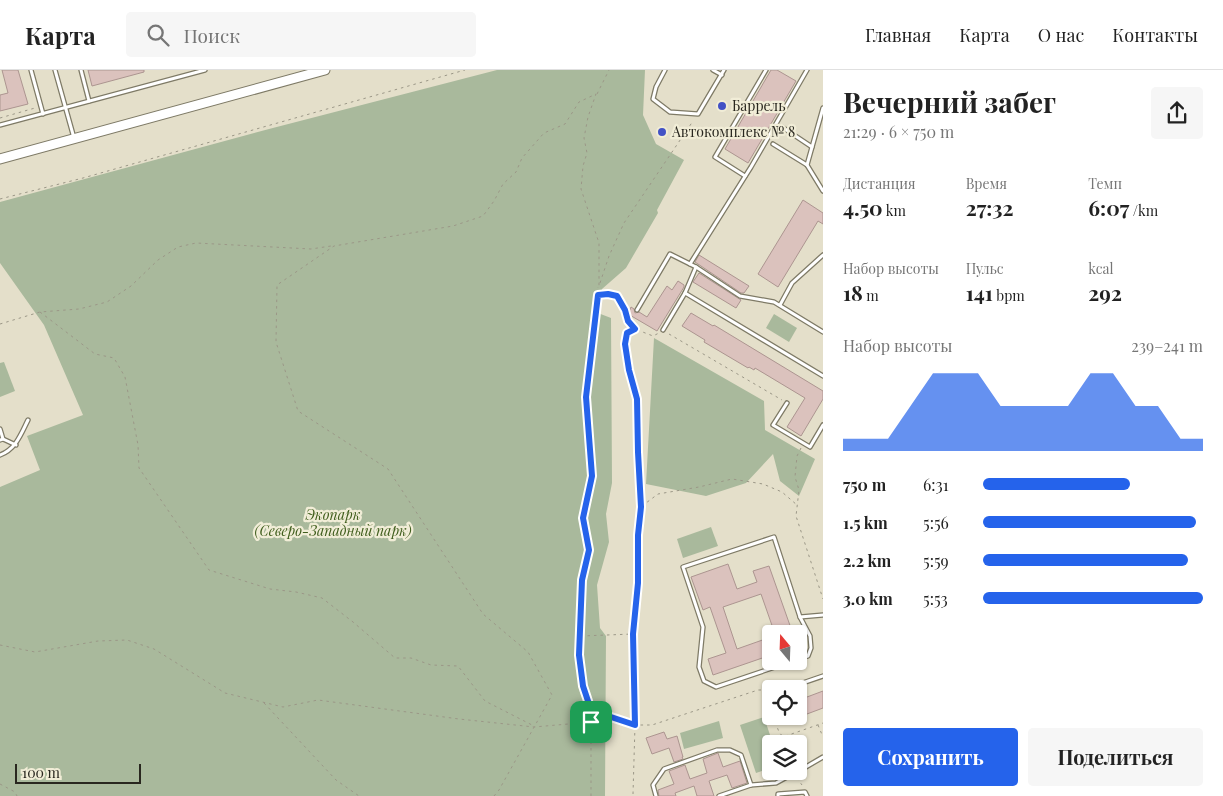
<!DOCTYPE html>
<html lang="ru">
<head>
<meta charset="utf-8">
<style>
  :root { --surface:#fff; --page:#f6f6f6; --text:#222; --muted:#767676; --line:#e0e0e0; --accent:#2563eb }
  body { margin:0; font-family:"Playfair Display",serif; background:var(--page); color:var(--text); height:100vh; display:flex; flex-direction:column; font-size:19px; white-space:nowrap }
  * { box-sizing:border-box; margin:0 }
  p { font-size:16px; color:var(--muted) }
  .icon { flex:none; width:28px; height:28px; fill:none; stroke:currentColor; stroke-width:2; stroke-linecap:round; stroke-linejoin:round }
  .map { position:relative; flex:1; overflow:hidden }
  .sheet { display:flex; flex-direction:column; background:var(--surface); width:400px }
  .sheet>* { flex:none }
  .needle { width:32px; rotate:341deg }
  .buttons { position:absolute; left:762px; top:555px; display:grid; gap:10px }
  .buttons a { display:grid; place-items:center; width:45px; height:45px; border-radius:5px; background:var(--surface); box-shadow:0 1px 4px #0004; font-size:25px }
  .scale { position:absolute; left:15px; bottom:12px; width:126px; box-sizing:border-box; padding-left:5px; border:2px solid #29271f; border-top:0; font-size:14px; line-height:18px; white-space:nowrap; color:#29271f; -webkit-text-stroke:4px #f1edd7; paint-order:stroke }
  .pin { position:absolute; display:grid; place-items:center; width:42px; height:42px; color:#fff; margin:-21px; border-radius:10px; box-shadow:0 2px 8px #0006 }
  .round { display:grid; place-items:center; flex:none; width:52px; height:52px; border-radius:5px; background:var(--page) }
  .summary { display:flex; align-items:center; justify-content:space-between; height:85px; padding:0 20px }
  h1 { font-size:28px; font-weight:700; line-height:38px }
  .metrics { display:grid; grid-template-columns:repeat(3,1fr); gap:8px; height:85px; padding:5px 20px }
  .metrics div { display:grid; align-content:center }
  .metrics b { font-size:21px; font-weight:700 }
  .metrics small { font-size:14px; font-weight:400 }
  .metrics p { font-size:14px }
  .chart { height:140px; padding:10px 20px }
  .chart p { display:flex; justify-content:space-between }
  .chart svg { width:100%; height:90px; margin-top:5px; fill:var(--accent); opacity:.7 }
  .primary-button { display:flex; gap:10px; margin-top:auto; padding:10px 20px }
  .primary-button a { flex:1; height:58px; border-radius:5px; background:var(--accent); color:#fff; font-size:20px; font-weight:700; line-height:58px; text-align:center }
  .primary-button a+a { background:var(--page); color:var(--text) }
  ul { padding:0 20px; list-style:none; font-size:16px }
  li { display:grid; grid-template-columns:80px 60px 1fr; align-items:center; height:38px }
  li i { height:12px; border-radius:6px; background:var(--accent) }
  header { display:flex; align-items:center; gap:30px; box-sizing:border-box; height:70px; padding:0 25px; background:var(--surface); border-bottom:1px solid var(--line) }
  header strong { font-size:24px }
  nav { display:flex; gap:28px; margin-inline-start:auto; font-size:18px }
  .search { width:350px; height:45px; background:var(--page); display:flex; align-items:center; gap:12px; box-sizing:border-box; padding:0 18px; border-radius:5px; color:var(--muted); font-size:19px }
  main { display:flex; flex:1; min-height:0 }
  .map>svg:first-child { display:block }
  .green { fill:#a9b99c }
  .building { fill:#dbc2bd; stroke:#ac9590 }
  .lines { fill:none; stroke-linecap:round; stroke-linejoin:round }
  .service-casing { stroke:#7e7a66; stroke-width:5.5 }
  .tertiary-casing { stroke:#7e7a66; stroke-width:11 }
  .path { stroke:#9b9787; stroke-width:1; stroke-dasharray:2.5 4; stroke-linecap:butt }
  .service { stroke:#fff; stroke-width:3 }
  .tertiary { stroke:#fff; stroke-width:9 }
  .route-casing { stroke:#fff; stroke-width:10 }
  .route { stroke:#2563eb; stroke-width:6 }
  .poi-dot { fill:#4251c5; stroke:#f1edd7; stroke-width:2 }
  .labels { text-anchor:middle; stroke-width:4.5; stroke-linejoin:round; paint-order:stroke }
  .poi-label { font-size:14px; fill:#29271f; stroke:#f1edd7; text-anchor:start }
  .park-label { font-size:14px; font-style:italic; fill:#405e1d; stroke:#f1edd7 }
</style>
</head>
<body>
<header>
<strong>Карта</strong>
<div class="search"><svg class="icon" aria-label="search" viewBox="0 0 24 24"><circle cx="10" cy="10" r="6"/><path d="M15 15l6 6"/></svg>Поиск</div>
<nav><a>Главная</a><a>Карта</a><a>О нас</a><a>Контакты</a></nav>
</header>
<main>
<div class="map">
<svg width="823" height="726" viewBox="0 0 823 726">
  <rect width="100%" height="100%" fill="#e4dfca"/>
  <!-- green -->
  <g class="green">
    <polygon points="497,0 645,0 643,45 656,74 684,90 657,140 658,143 626,198 602,219 598,243 611,248 612,413 606,444 609,472 597,515 600,558 606,566 605,726 0,726 0,417 40,400 27,366 83,345 44,255 0,193 0,132 269,59"/>
    <polygon points="774,244 797,258 789,272 766,258"/>
    <polygon points="654,268 764,331 765,360 815,389 799,426 780,411 773,384 746,413 706,426 646,414"/>
    <polygon points="4,292 15,321 0,327 0,293"/>
    <polygon points="711,457 718,476 683,488 677,469"/>
    <polygon points="764,647 773,674 771,674 771,698 756,703 740,655"/>
    <polygon points="719,651 723,668 684,679 680,663"/>
  </g>
  <!-- building -->
  <g class="building">
    <polygon points="2,0 18,0 28,34 0,41 0,25 8,23"/>
    <polygon points="88,0 144,0 144,2 92,16"/>
    <polygon points="771,0 777,0 796,11 748,93 725,79"/>
    <polygon points="803,130 823,143 823,154 818,151 778,217 758,204"/>
    <polygon points="699,185 749,216 744,223 741,223 695,192"/>
    <polygon points="699,203 741,230 736,238 693,212"/>
    <polygon points="678,211 684,215 684,217 657,261 628,244 631,237 634,239 635,243 639,242 647,247 667,216 672,220"/>
    <polygon points="691,243 713,256 714,255 823,321 823,329 801,366 787,357 805,328 755,298 754,300 749,297 748,298 704,272 705,270 682,256"/>
    <polygon points="728,494 737,519 757,512 753,501 769,496 793,564 775,564 761,524 723,537 737,579 771,567 771,585 713,605 708,589 726,583 710,537 703,540 691,507"/>
    <polygon points="823,621 823,638 799,647 799,630"/>
    <polygon points="664,662 667,669 677,666 683,687 682,687 683,689 674,692 669,678 652,684 646,668"/>
    <polygon points="718,683 723,697 740,691 747,713 732,718 727,705 709,711 714,726 697,726 694,716 675,723 676,726 659,726 658,720 674,714 669,701 685,695 690,709 707,703 703,689"/>
  </g>
  <g class="lines">
    <!-- service casing -->
    <g class="service-casing">
      <g id="service">
        <polyline points="31,0 43,44"/>
        <polyline points="55,0 74,68"/>
        <polyline points="81,0 89,31"/>
        <polyline points="665,0 656,17 653,29 670,42 698,44 724,0"/>
        <polyline points="713,0 722,5"/>
        <polyline points="0,55 205,0"/>
        <polyline points="782,57 812,77"/>
        <polyline points="773,74 807,95 823,121"/>
        <polyline points="807,95 823,38"/>
        <polyline points="745,106 715,87 766,0"/>
        <polyline points="690,194 751,97 807,0"/>
        <polyline points="685,223 696,197"/>
        <polyline points="780,235 792,213 823,185"/>
        <polyline points="637,240 670,184 696,197 740,226 774,232 823,262"/>
        <polyline points="663,260 685,223 823,306"/>
        <polyline points="787,333 773,355 810,377 823,355"/>
        <polyline points="0,359 3,369 0,370"/>
        <polyline points="3,369 16,375"/>
        <path d="M0,385c16,-6 21,-21 28,-35"/>
        <polyline points="800,547 823,545"/>
        <polyline points="793,591 716,617 704,611 699,597 703,557 683,497 774,467 800,547 810,566 811,578 808,586 799,589"/>
        <polyline points="785,619 823,606"/>
        <polyline points="799,701 823,687"/>
        <polyline points="656,726 653,715 664,699 717,680 730,680 741,685 751,715"/>
        <polyline points="719,726 751,715 776,713 798,701"/>
        <polyline points="778,726 778,724 805,722 807,726"/>
      </g>
    </g>
    <!-- tertiary casing -->
    <g class="tertiary-casing">
      <polyline id="tertiary" points="0,89 325,0"/>
    </g>
    <!-- path -->
    <g class="path">
      <polyline points="597,24 609,0"/>
      <polyline points="0,48 35,38"/>
      <polyline points="0,129 83,108 465,0"/>
      <polyline points="600,213 609,186 624,153 693,51"/>
      <polyline points="599,225 608,224 617,226 625,241 628,251 634,258"/>
      <polyline points="40,242 95,284 114,288 125,307 138,375 139,398 209,500 270,519 296,522 322,528 353,552 395,588 411,588 431,595 458,596 485,631 534,656"/>
      <polyline points="0,254 40,242 79,239 107,232 131,216 158,190 178,177 196,173 311,179 331,176"/>
      <polyline points="669,264 782,330"/>
      <polyline points="801,378 797,386 795,407 799,420 796,446 823,529"/>
      <polyline points="642,436 658,424 699,417 732,409 763,414 782,422 797,435"/>
      <polyline points="581,566 633,564"/>
      <polyline points="0,575 35,582 98,571 127,570 154,579 225,623 283,637 318,630 459,649 534,657 591,652 608,646 635,655 652,655 758,620 764,620 771,622"/>
      <polyline points="764,621 771,641"/>
      <polyline points="264,633 336,710 359,726"/>
      <polyline points="773,646 779,662 783,667 823,653"/>
      <polyline points="818,655 823,667"/>
      <polyline points="783,667 785,674"/>
      <polyline points="797,708 802,715"/>
      <polyline points="0,714 15,722 17,726"/>
      <polyline points="633,724 635,655 633,564 638,513 638,465 641,437 637,382 637,329 629,300 625,274 627,263 635,259 653,266 659,263"/>
      <polyline points="494,726 499,720 552,625 528,582 483,544 388,399 298,341 276,272 277,215 334,176 453,156 483,146 494,131 503,114 516,102 522,88 544,63 565,54 579,32 596,24 588,47 584,68 587,83 583,96 581,119 599,173 599,216"/>
      <polyline points="591,726 591,640 583,616 579,585 582,510 589,480 583,448 592,406 586,327 598,217"/>
    </g>
    <!-- service -->
    <use href="#service" class="service"/>
    <!-- tertiary -->
    <use href="#tertiary" class="tertiary"/>
  </g>
  <g class="lines">
    <!-- route casing -->
    <g class="route-casing">
      <polygon id="route" points="608,224 617,226 625,240 628,251 635,259 627,263 625,274 629,300 637,329 638,382 641,437 638,465 638,513 633,564 635,655 608,646 591,652 591,640 583,616 579,585 582,510 589,480 583,448 592,406 586,327 598,225"/>
    </g>
    <!-- route -->
    <use href="#route" class="route"/>
  </g>
  <!-- markers -->
  <g class="poi-dot">
    <circle cx="722" cy="36" r="5"/>
    <circle cx="662" cy="62" r="5"/>
  </g>
  <g class="labels">
    <!-- poi labels -->
    <g class="poi-label">
      <text x="732" y="41">Баррель</text>
      <text x="672" y="67">Автокомплекс № 8</text>
    </g>
    <!-- park labels -->
    <g class="park-label">
      <text x="333" y="450">Экопарк<tspan x="333" dy="16">(Северо-Западный парк)</tspan></text>
    </g>
  </g>
</svg>
<div class="buttons">
<a><svg class="needle" viewBox="-14 -14 28 28"><path d="M0-13l5 13h-10z" fill="#e53935"/><path d="M0 13l5-13h-10z" fill="#767676"/></svg></a>
<a><svg class="icon" aria-label="locate" viewBox="0 0 24 24"><circle cx="12" cy="12" r="6"/><path d="M12 2v4M12 18v4M2 12h4M18 12h4"/></svg></a>
<a><svg class="icon" aria-label="layers" viewBox="0 0 24 24"><path d="M12 4l9 5-9 5-9-5zM3 14l9 5 9-5"/></svg></a>
</div>
<div class="scale">100 m</div>
<div class="pin" style="left:591px;top:652px;background:#1e9e55"><svg class="icon" aria-label="arrive" viewBox="0 0 24 24"><path d="M6 21V4h12l-3 4 3 4H6"/></svg></div>
</div>
<section class="sheet">
<div class="summary"><div><h1>Вечерний забег</h1><p>21:29 · 6 × 750 m</p></div><a class="round"><svg class="icon" aria-label="share" viewBox="0 0 24 24"><path d="M12 15V3M7 8l5-5 5 5M5 13v7h14v-7"/></svg></a></div>
<div class="metrics">
<div><p>Дистанция</p><b>4.50<small> km</small></b></div>
<div><p>Время</p><b>27:32</b></div>
<div><p>Темп</p><b>6:07<small> /km</small></b></div>
</div>
<div class="metrics">
<div><p>Набор высоты</p><b>18<small> m</small></b></div>
<div><p>Пульс</p><b>141<small> bpm</small></b></div>
<div><p>kcal</p><b>292</b></div>
</div>
<div class="chart"><p><span>Набор высоты</span>239–241 m</p>
<svg viewBox="0 0 160 44" preserveAspectRatio="none"><path d="M0 44V38L10 38L20 38L30 22L40 6L50 6L60 6L70 22L80 22L90 22L100 22L110 6L120 6L130 22L140 22L150 38L160 38V44z"/></svg>
</div>
<ul>
<li><b>750 m</b>6:31<i style="width:67%"></i></li>
<li><b>1.5 km</b>5:56<i style="width:97%"></i></li>
<li><b>2.2 km</b>5:59<i style="width:93%"></i></li>
<li><b>3.0 km</b>5:53<i style="width:100%"></i></li>
</ul>
<div class="primary-button"><a>Сохранить</a><a>Поделиться</a></div>
</section>
</main>
</body>
</html>
